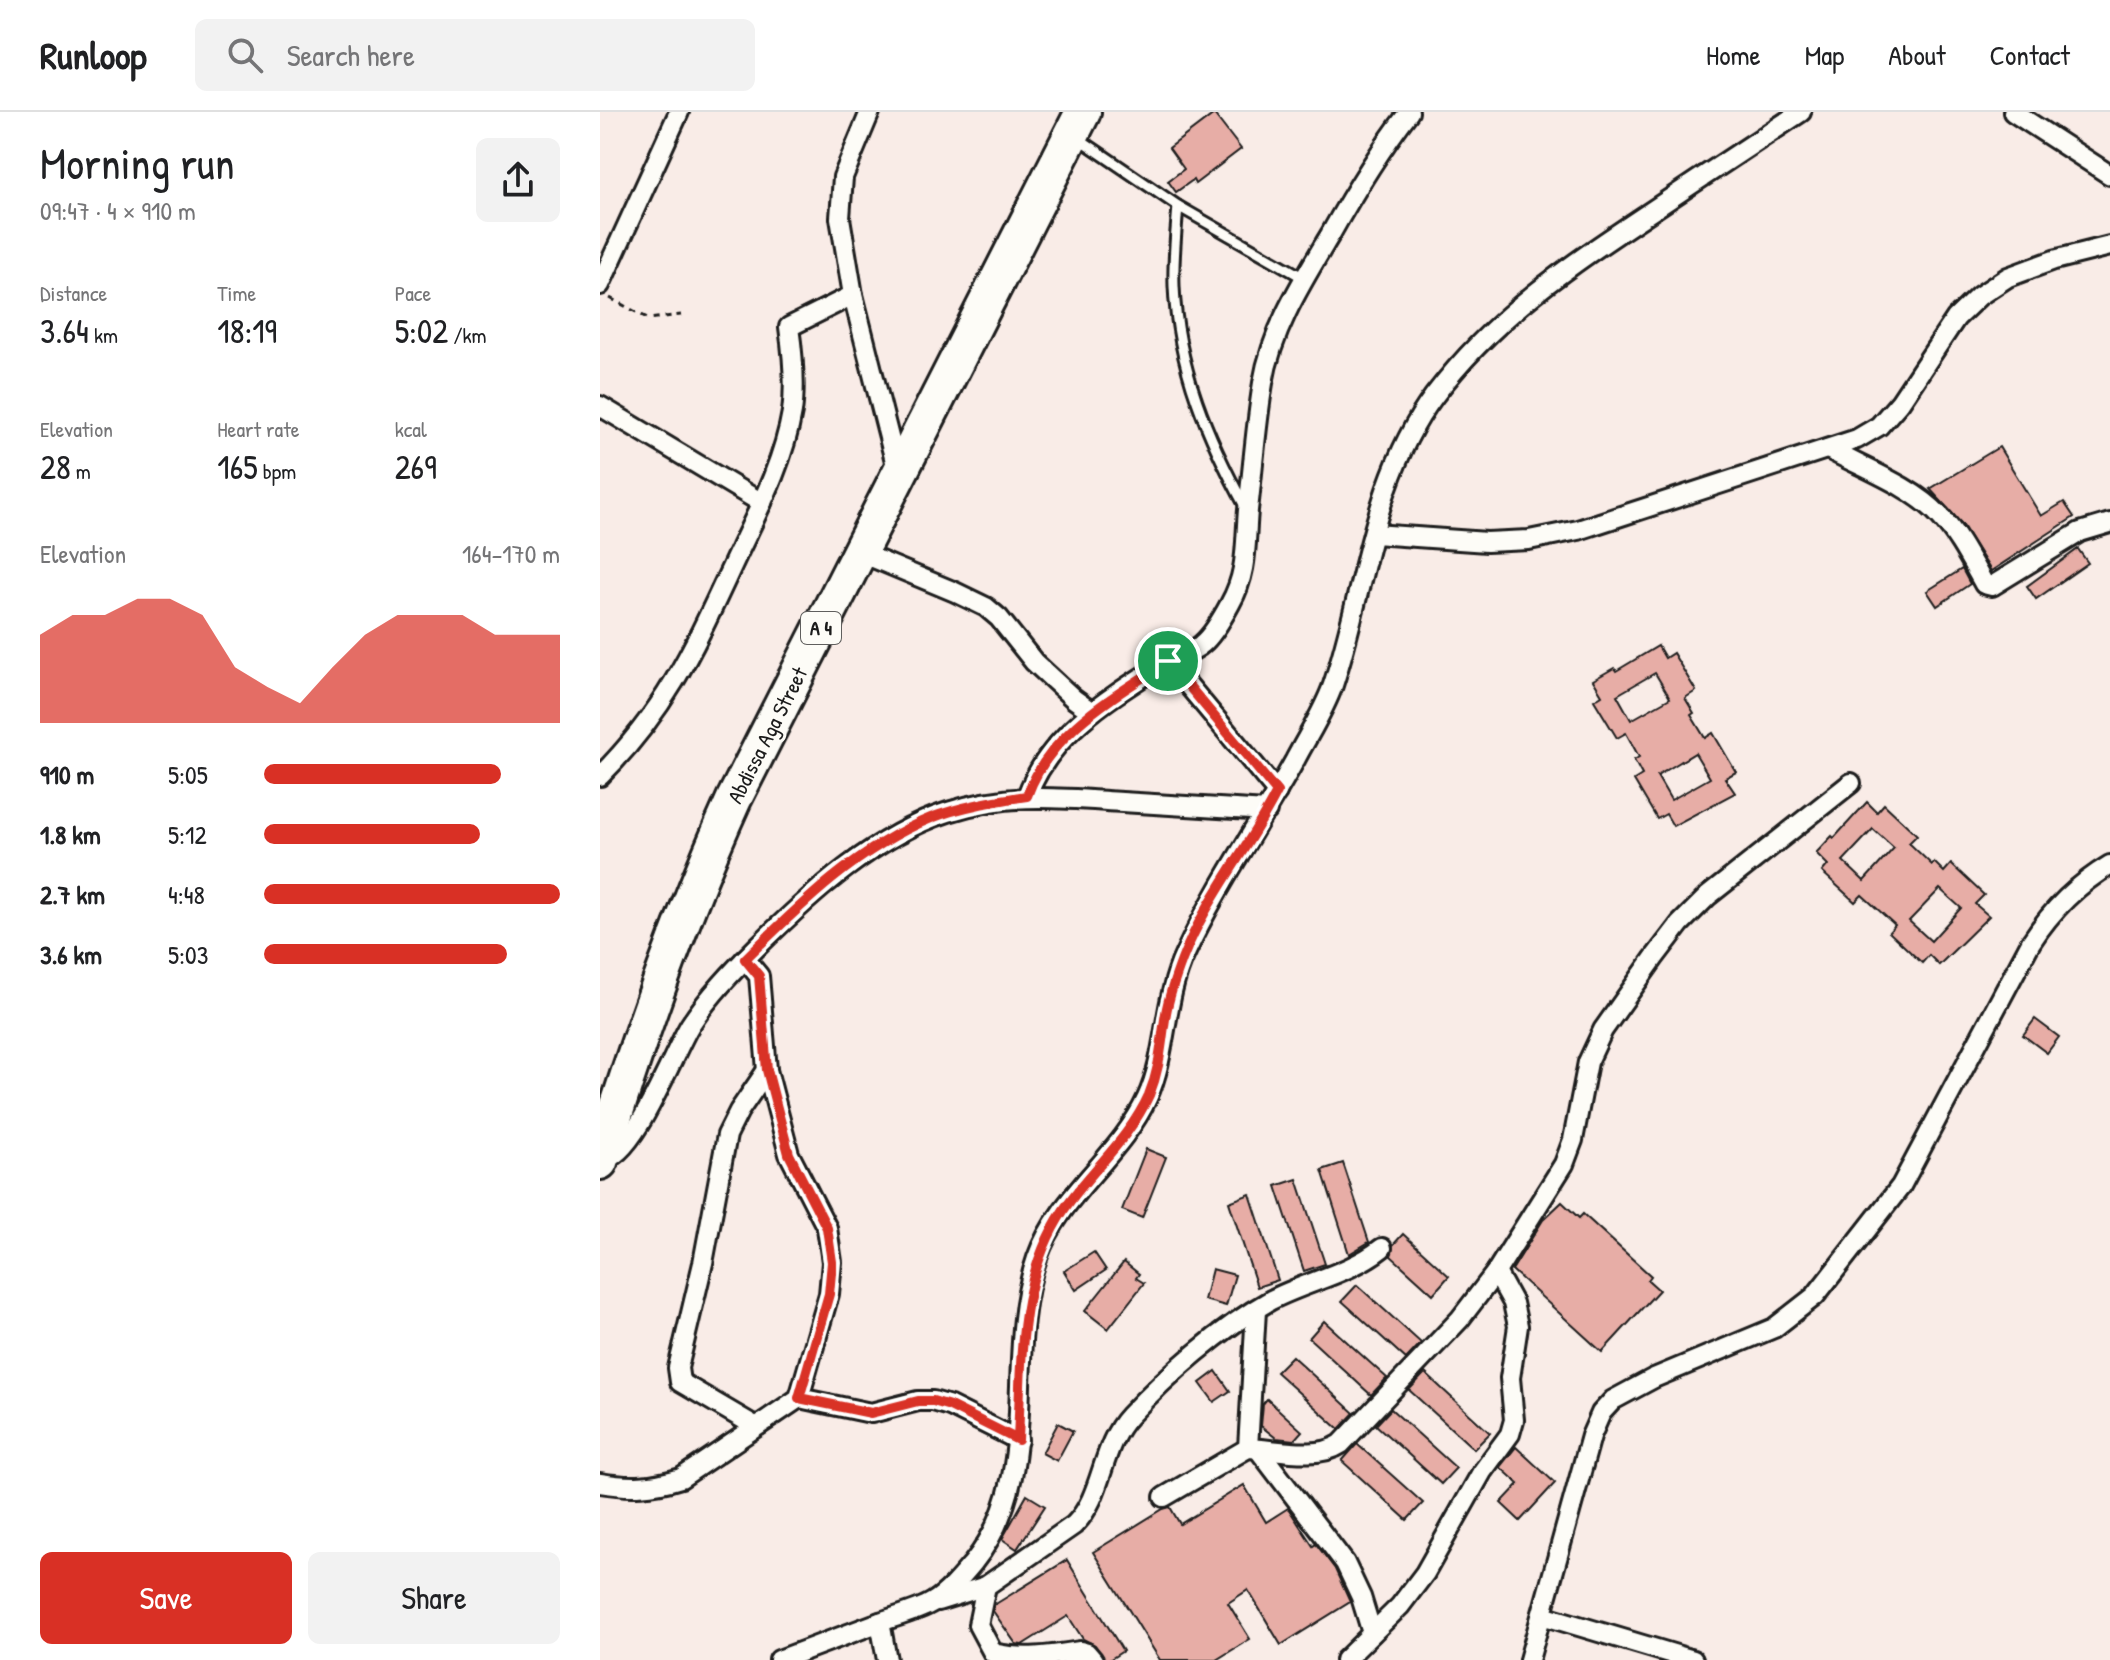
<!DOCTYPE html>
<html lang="en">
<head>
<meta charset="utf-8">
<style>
  :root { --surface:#fff; --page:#f2f2f2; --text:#202124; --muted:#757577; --line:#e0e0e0; --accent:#d93025 }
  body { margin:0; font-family:"Patrick Hand",sans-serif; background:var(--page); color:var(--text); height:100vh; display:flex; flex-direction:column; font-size:30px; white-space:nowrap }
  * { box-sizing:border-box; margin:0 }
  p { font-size:26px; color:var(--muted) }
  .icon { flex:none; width:44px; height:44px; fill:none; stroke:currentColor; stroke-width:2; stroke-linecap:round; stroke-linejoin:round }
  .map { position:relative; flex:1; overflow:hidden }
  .drawer { display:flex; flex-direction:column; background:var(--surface); width:600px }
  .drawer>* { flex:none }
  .pin { position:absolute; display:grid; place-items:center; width:68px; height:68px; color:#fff; margin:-34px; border:4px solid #fff; border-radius:50%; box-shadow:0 2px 8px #0007 }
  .round { display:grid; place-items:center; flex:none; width:84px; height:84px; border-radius:12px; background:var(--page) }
  .headline { display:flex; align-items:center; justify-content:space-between; height:136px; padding:0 40px }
  h1 { font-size:44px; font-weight:600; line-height:60px }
  .figures { display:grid; grid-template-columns:repeat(3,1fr); gap:12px; height:136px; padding:8px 40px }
  .figures div { display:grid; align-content:center }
  .figures b { font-size:34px; font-weight:600 }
  .figures small { font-size:22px; font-weight:400 }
  .figures p { font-size:22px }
  .chart { height:224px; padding:16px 40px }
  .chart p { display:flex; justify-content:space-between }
  .chart svg { width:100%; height:144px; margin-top:8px; fill:var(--accent); opacity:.7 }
  .action { display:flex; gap:16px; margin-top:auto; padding:16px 40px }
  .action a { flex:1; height:92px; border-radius:12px; background:var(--accent); color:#fff; font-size:32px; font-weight:600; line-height:92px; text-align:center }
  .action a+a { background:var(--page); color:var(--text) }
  ul { padding:0 40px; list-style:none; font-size:26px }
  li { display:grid; grid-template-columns:128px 96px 1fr; align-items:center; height:60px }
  li i { height:20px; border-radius:10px; background:var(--accent) }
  header { display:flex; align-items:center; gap:48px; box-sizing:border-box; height:112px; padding:0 40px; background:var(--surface); border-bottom:2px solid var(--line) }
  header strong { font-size:38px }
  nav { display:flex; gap:44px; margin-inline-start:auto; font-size:28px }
  .search { width:560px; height:72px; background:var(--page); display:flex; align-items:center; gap:20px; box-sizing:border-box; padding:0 28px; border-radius:12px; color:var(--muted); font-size:30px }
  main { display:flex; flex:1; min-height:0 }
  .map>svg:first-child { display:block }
  .building { fill:#e7ada6; stroke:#1c1c1c; stroke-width:2; fill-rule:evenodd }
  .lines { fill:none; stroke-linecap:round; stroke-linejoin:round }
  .lane-casing { stroke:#1c1c1c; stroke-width:15 }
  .street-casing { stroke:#1c1c1c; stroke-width:24 }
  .highway-casing { stroke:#1c1c1c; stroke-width:40 }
  .path { stroke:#1c1c1c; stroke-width:3; stroke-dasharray:6 6; stroke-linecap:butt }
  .lane { stroke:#fdfcf7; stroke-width:9 }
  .street { stroke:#fdfcf7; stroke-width:18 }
  .highway { stroke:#fdfcf7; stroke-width:34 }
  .route-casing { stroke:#fff; stroke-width:16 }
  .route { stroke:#d93025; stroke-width:10 }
  .labels { text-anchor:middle; stroke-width:6; stroke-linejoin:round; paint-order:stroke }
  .shield { fill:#fdfcf7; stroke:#605f5e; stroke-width:2 }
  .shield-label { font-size:20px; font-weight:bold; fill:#1c1c1c }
  .street-label { font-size:22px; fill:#1c1c1c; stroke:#fdfcf7 }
</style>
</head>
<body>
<header>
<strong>Runloop</strong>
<div class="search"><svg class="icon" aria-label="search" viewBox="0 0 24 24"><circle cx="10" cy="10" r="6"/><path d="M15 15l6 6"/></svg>Search here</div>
<nav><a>Home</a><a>Map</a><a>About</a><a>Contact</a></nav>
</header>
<main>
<section class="drawer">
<div class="headline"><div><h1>Morning run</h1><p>09:47 · 4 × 910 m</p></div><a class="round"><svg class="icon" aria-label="share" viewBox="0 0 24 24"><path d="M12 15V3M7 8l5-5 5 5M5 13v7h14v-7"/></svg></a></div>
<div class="figures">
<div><p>Distance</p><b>3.64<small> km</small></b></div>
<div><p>Time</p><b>18:19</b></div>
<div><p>Pace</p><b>5:02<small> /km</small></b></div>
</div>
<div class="figures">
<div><p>Elevation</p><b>28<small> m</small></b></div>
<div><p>Heart rate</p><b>165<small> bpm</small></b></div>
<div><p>kcal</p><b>269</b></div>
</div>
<div class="chart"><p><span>Elevation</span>164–170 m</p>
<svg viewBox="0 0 160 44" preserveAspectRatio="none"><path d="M0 44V17L10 11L20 11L30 6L40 6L50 11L60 27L70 33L80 38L90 27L100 17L110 11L120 11L130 11L140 17L150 17L160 17V44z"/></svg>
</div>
<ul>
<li><b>910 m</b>5:05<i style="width:80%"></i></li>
<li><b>1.8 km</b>5:12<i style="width:73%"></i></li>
<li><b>2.7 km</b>4:48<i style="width:100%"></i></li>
<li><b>3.6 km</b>5:03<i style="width:82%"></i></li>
</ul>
<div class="action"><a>Save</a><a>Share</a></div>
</section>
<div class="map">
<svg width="1510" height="1548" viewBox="0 0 1510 1548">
  <rect width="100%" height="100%" fill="#f9ece7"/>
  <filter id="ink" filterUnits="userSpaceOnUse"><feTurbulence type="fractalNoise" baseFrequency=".0125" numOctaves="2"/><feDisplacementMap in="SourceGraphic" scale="16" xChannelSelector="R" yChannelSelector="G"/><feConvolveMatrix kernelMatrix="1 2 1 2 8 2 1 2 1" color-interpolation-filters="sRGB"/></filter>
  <g filter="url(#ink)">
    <!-- building -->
    <g class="building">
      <polygon points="614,2 641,37 595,72 593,68 576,80 568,69 584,57 569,36"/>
      <polygon points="1399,335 1441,404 1464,390 1474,405 1391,459 1362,412 1330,377"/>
      <polygon points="1478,437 1488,451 1436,487 1427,474"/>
      <polygon points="1362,457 1370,472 1337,494 1327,479"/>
      <path d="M1058,534l7,12 8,-5 23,38 -11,7 9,15 -3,2 14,23 8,-5 23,39 -11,6 10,15 -62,33 -7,-12 -9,5 -23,-39 8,-5 -8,-15 5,-3 -13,-24 -9,5 -23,-38 8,-5 -9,-15 21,-12 2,3zM1055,561l15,25 -39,22 -14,-25zM1095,641l15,25 -39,22 -14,-24z"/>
      <path d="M1267,690l10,10 7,-8 33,31 -8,8 23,22 2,-3 10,10 7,-8 33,31 -9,9 14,12 -50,49 -10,-10 -7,8 -33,-31 6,-7 -33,-30 -7,7 -33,-30 6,-7 -12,-12 16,-17 2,2zM1273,717l21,19 -30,33 -21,-20zM1340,777l21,19 -30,33 -22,-20z"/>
      <polygon points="1435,907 1459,925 1447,941 1423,923"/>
      <polygon points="546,1037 566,1045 542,1106 522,1098"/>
      <polygon points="743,1051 769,1130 749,1142 722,1058"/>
      <polygon points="697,1067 725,1152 704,1159 676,1074"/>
      <polygon points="650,1082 678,1168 657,1175 629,1090"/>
      <polygon points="962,1090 979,1106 983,1102 1051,1164 1048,1168 1059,1178 1002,1240 912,1158 943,1108"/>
      <polygon points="803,1122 849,1164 833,1182 791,1144 793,1133"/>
      <polygon points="494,1140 506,1158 476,1178 464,1159"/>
      <polygon points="524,1150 539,1162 536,1166 544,1171 508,1217 485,1199"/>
      <polygon points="612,1157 635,1163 626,1194 604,1188"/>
      <polygon points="757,1173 821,1231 806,1247 742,1189"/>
      <polygon points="724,1209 787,1266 771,1283 709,1226"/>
      <polygon points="692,1244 754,1301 739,1317 676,1260"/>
      <polygon points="616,1259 630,1279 614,1290 600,1271"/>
      <polygon points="825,1261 890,1321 874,1337 809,1278"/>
      <polygon points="667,1287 702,1319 694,1328 676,1326 661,1314 663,1292"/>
      <polygon points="791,1297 856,1356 841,1372 776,1313"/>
      <polygon points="458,1311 473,1319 457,1349 442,1341"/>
      <polygon points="757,1332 823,1391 807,1408 742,1349"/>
      <polygon points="916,1335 955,1371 920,1409 901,1391 919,1372 900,1355"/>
      <polygon points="644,1373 666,1410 688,1396 713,1434 716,1432 735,1457 750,1490 681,1533 648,1478 628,1491 650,1527 616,1548 560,1548 493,1440 563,1397 570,1395 580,1412"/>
      <polygon points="427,1383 445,1394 417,1437 402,1427"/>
      <polygon points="467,1448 523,1539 509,1548 505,1548 495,1533 483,1527 468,1504 422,1533 416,1532 393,1499 394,1493"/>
    </g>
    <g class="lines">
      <!-- lane casing -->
      <g class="lane-casing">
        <g id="lane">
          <polyline points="478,26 578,94 704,166"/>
          <path d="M578,94c-2,26 -5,53 -4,80 3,80 34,153 72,222"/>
        </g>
      </g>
      <!-- street casing -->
      <g class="street-casing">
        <g id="street">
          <polyline points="270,0 243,65 240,106 253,183 298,361"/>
          <polyline points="1413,0 1510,63"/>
          <polyline points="0,173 79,0"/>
          <polyline points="0,294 162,391"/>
          <path d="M1228,337c35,19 86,38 112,67 18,19 31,45 44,68l8,2 88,-54 30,-9"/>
          <polyline points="774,422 887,430 929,428 978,418 1257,327 1279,314 1300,290 1356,206 1379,184 1408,165 1454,148 1510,134"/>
          <polyline points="259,440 355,480 386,495 399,506 434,550 474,587 492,600"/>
          <polyline points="568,549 677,680"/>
          <path d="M0,664c72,-72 98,-138 140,-227 21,-44 44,-89 52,-137 4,-28 1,-57 -3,-85l64,-32"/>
          <path d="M427,684c23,-63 84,-99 137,-133 12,-7 29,-10 38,-19 11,-9 21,-27 28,-40 18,-32 15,-59 18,-94 5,-42 8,-85 15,-127 9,-54 39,-101 67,-148 24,-43 49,-84 79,-123"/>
          <path d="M4,1047c30,-2 70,-108 86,-134 19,-29 43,-54 67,-78 55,-54 117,-111 191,-135 62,-20 111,-14 174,-10 49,3 97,6 145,9"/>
          <polyline points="199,1286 271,1301 318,1289 333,1289 350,1294 418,1328"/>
          <polyline points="155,1314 80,1270 78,1256 103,1151 127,1023 139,999 167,958"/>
          <path d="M648,1336c28,1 69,12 93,-4l119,-125 36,-47 68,-108 9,-24 15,-78 15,-32 51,-72 26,-34 28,-28 143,-113"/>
          <polyline points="658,1337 745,1451 761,1485 772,1521"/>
          <path d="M0,1371c30,5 52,4 81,-5l118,-80 30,-104 3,-32 -5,-34 -38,-74 -22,-84 -8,-94 -14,-17"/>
          <polyline points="564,1385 648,1336 656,1198"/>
          <path d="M386,1474l-8,39 15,28c29,7 57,3 87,-2l7,2 6,7"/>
          <path d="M338,1489l48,-15 88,-61c30,-30 26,-78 55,-109 38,-41 92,-88 142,-116 37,-19 78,-26 111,-52"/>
          <polyline points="942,1503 1093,1548"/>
          <path d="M280,1510c17,-6 38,-11 53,-20 15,-9 28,-25 40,-39 72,-90 29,-204 64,-305 22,-63 83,-101 110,-160 21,-46 16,-98 38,-144 31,-67 74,-129 110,-194 13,-25 29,-49 38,-75 32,-96 39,-206 101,-289 61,-81 136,-131 219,-186 49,-33 98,-65 148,-98"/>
          <polyline points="179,1548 280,1510 287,1548"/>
          <polyline points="745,1548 800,1494 825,1461 882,1360 910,1322 914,1308 910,1266 918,1214 913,1191 896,1160"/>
          <path d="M929,1548l62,-224 10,-23 12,-13 41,-22 120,-50 41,-32 86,-110 130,-244c20,-31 47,-58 79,-77"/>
        </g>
      </g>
      <!-- highway casing -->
      <g class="highway-casing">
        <path id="highway" d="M0,1050c38,-123 81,-246 134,-363l349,-687"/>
      </g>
      <!-- path -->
      <polyline class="path" points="10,186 49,207 81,203"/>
      <!-- lane -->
      <use href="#lane" class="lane"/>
      <!-- street -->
      <use href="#street" class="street"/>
      <!-- highway -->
      <use href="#highway" class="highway"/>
    </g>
  </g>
  <g class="lines" filter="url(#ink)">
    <!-- route casing -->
    <g class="route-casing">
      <path id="route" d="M568,549l109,131c-29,57 -72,108 -95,168 -6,16 -13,36 -16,53 -5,29 -5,53 -17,82 -19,42 -52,70 -79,106 -53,71 -48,155 -52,239l-68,-34 -17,-5h-15l-47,12 -72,-15 30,-104 3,-32 -5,-34 -38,-74 -22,-84 -8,-94 -14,-17c55,-54 114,-112 186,-141 31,-12 64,-17 96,-22 23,-65 87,-99 141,-135z"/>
    </g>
    <!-- route -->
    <use href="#route" class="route"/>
  </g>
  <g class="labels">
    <!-- shield labels -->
    <rect class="shield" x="201" y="500" width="40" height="32" rx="6"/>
    <g class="shield-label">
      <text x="221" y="523">A 4</text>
    </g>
    <!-- street labels -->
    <g class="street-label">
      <text transform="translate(167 623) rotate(-63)" y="8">Abdissa Aga Street</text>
    </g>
  </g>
</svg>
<div class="pin" style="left:568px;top:549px;background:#1e9e55"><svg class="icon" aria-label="arrive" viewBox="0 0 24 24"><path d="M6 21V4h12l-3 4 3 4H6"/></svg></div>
</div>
</main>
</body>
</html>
